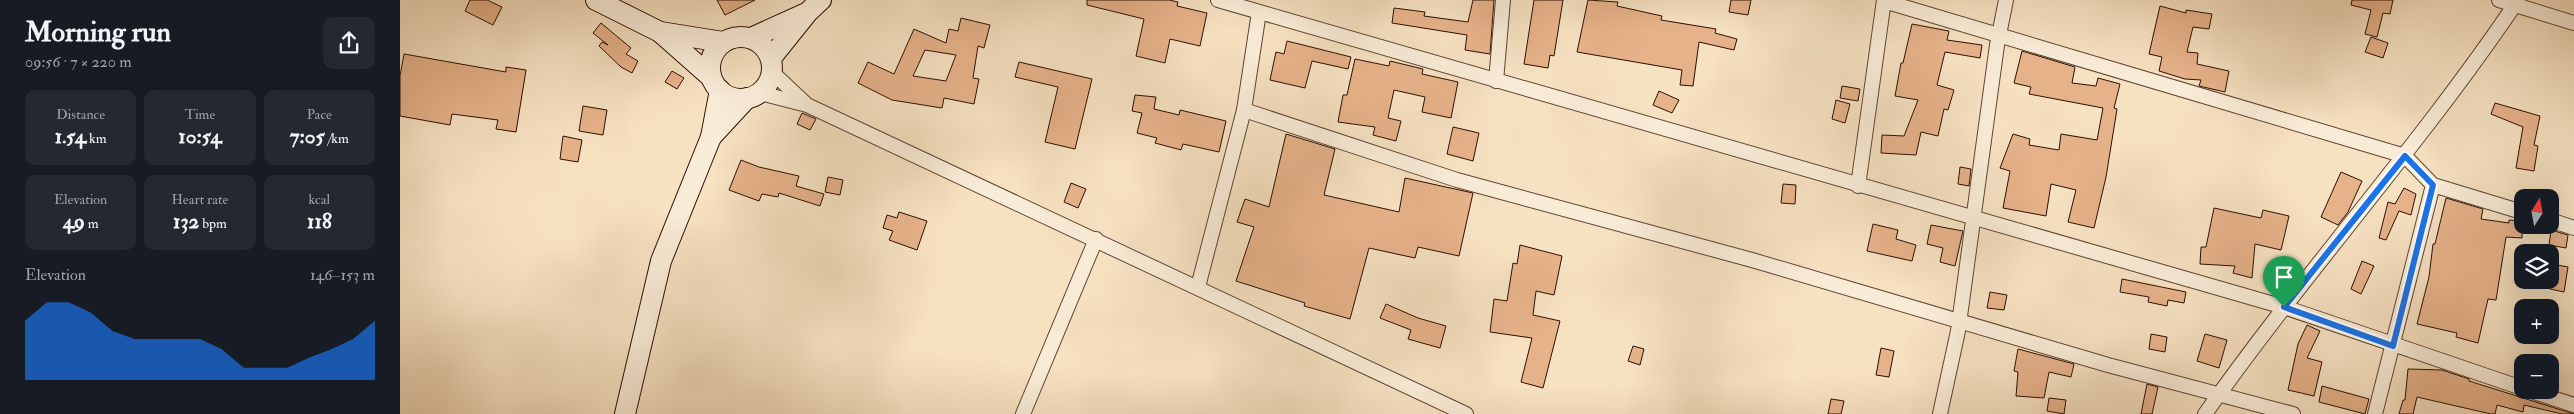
<!DOCTYPE html>
<html lang="en">
<head>
<meta charset="utf-8">
<style>
  :root { --surface:#171b24; --page:#242831; --text:#f1f3f6; --muted:#9ea1a6; --accent:#1a73e8 }
  body { margin:0; font-family:"IM FELL Double Pica",serif; background:var(--page); color:var(--text); height:100vh; display:flex; flex-direction:column; font-size:19px; white-space:nowrap }
  * { box-sizing:border-box; margin:0 }
  p { font-size:16px; color:var(--muted) }
  .icon { flex:none; width:28px; height:28px; fill:none; stroke:currentColor; stroke-width:2; stroke-linecap:round; stroke-linejoin:round }
  .map { position:relative; flex:1; overflow:hidden }
  .drawer { display:flex; flex-direction:column; background:var(--surface); width:400px }
  .drawer>* { flex:none }
  .needle { width:32px; rotate:11deg }
  .controls { position:absolute; left:2114px; top:189px; display:grid; gap:10px }
  .controls a { display:grid; place-items:center; width:45px; height:45px; border-radius:10px; background:var(--surface); box-shadow:0 5px 20px #0002; font-size:25px }
  .pin { position:absolute; display:grid; place-items:center; width:42px; height:42px; color:#fff; margin:-51px -21px; border-radius:50% 50% 50% 0; rotate:-45deg; box-shadow:0 0 5px #0007 }
  .pin .icon { rotate:45deg }
  .round { display:grid; place-items:center; flex:none; width:52px; height:52px; border-radius:10px; background:var(--page) }
  .overview { display:flex; align-items:center; justify-content:space-between; height:85px; padding:0 25px }
  h1 { font-size:28px; font-weight:700; line-height:38px }
  .metrics { display:grid; grid-template-columns:repeat(3,1fr); gap:8px; height:85px; padding:5px 25px }
  .metrics div { display:grid; align-content:center; border-radius:10px; background:var(--page); text-align:center }
  .metrics b { font-size:21px; font-weight:700 }
  .metrics small { font-size:14px; font-weight:400 }
  .metrics p { font-size:14px }
  .chart { height:140px; padding:10px 25px }
  .chart p { display:flex; justify-content:space-between }
  .chart svg { width:100%; height:90px; margin-top:5px; fill:var(--accent); opacity:.7 }
  main { display:flex; flex:1; min-height:0 }
  .map>svg:first-child { display:block }
  .building { fill:#e6b28a; stroke:#2c0f03; fill-rule:evenodd }
  .lines { fill:none; stroke-linecap:round; stroke-linejoin:round }
  .minor-casing { stroke:#5e4432; stroke-width:16 }
  .secondary-casing { stroke:#2c0f03; stroke-width:22 }
  .minor { stroke:#f9ecd7; stroke-width:14 }
  .secondary { stroke:#f9ecd7; stroke-width:20 }
  .route-casing { stroke:#fff; stroke-width:10 }
  .route { stroke:#1a73e8; stroke-width:6 }
</style>
</head>
<body>
<main>
<section class="drawer">
<div class="overview"><div><h1>Morning run</h1><p>09:56 · 7 × 220 m</p></div><a class="round"><svg class="icon" aria-label="share" viewBox="0 0 24 24"><path d="M12 15V3M7 8l5-5 5 5M5 13v7h14v-7"/></svg></a></div>
<div class="metrics">
<div><p>Distance</p><b>1.54<small> km</small></b></div>
<div><p>Time</p><b>10:54</b></div>
<div><p>Pace</p><b>7:05<small> /km</small></b></div>
</div>
<div class="metrics">
<div><p>Elevation</p><b>49<small> m</small></b></div>
<div><p>Heart rate</p><b>132<small> bpm</small></b></div>
<div><p>kcal</p><b>118</b></div>
</div>
<div class="chart"><p><span>Elevation</span>146–153 m</p>
<svg viewBox="0 0 160 44" preserveAspectRatio="none"><path d="M0 44V15L10 6L20 6L30 11L40 20L50 24L60 24L70 24L80 24L90 29L100 38L110 38L120 38L130 33L140 29L150 24L160 15V44z"/></svg>
</div>
</section>
<div class="map">
<svg width="2174" height="414" viewBox="0 0 2174 414">
  <rect width="100%" height="100%" fill="#f6e1c1"/>
  <filter id="stains"><feTurbulence type="fractalNoise" baseFrequency=".004" numOctaves="4"/><feColorMatrix values="0 0 0 0 .2 0 0 0 0 .09 0 0 0 0 .02 0 0 0 .5 -.17"/></filter>
  <radialGradient id="worn" r=".72"><stop offset=".6" stop-color="#630" stop-opacity="0"/><stop offset="1" stop-color="#630" stop-opacity=".3"/></radialGradient>
  <!-- building -->
  <g class="building">
    <polygon points="70,0 87,0 102,7 93,25 65,11"/>
    <polygon points="317,0 355,0 325,15"/>
    <polygon points="687,0 769,0 778,2 777,6 807,13 800,46 770,39 765,63 736,56 744,19 687,5"/>
    <polygon points="1073,0 1094,0 1090,54 1065,50 1067,35 992,23 994,8 1025,12 1024,16 1068,22"/>
    <polygon points="1134,0 1163,0 1154,56 1150,55 1148,68 1124,64"/>
    <polygon points="1188,0 1218,2 1217,6 1262,16 1261,20 1316,29 1315,33 1337,39 1334,50 1299,42 1293,86 1280,85 1282,70 1177,52"/>
    <polygon points="1331,0 1351,0 1348,15 1329,12"/>
    <polygon points="1952,0 1993,0 1990,14 1983,13 1977,37 1965,34 1971,10 1951,5"/>
    <polygon points="1760,6 1786,13 1786,10 1812,14 1809,29 1793,27 1787,52 1798,53 1797,64 1829,71 1825,92 1799,86 1801,80 1785,79 1759,71 1762,57 1749,54"/>
    <path d="M561,18l29,7 -6,23 -6,-2 -5,32 6,1 -5,25 -30,-6 -2,10 -50,-8 -34,-17 10,-21 26,12 20,-45 32,14 3,-14 9,2zM525,50l31,5 -10,26 -33,-5z"/>
    <polygon points="201,23 231,48 226,54 238,61 232,73 221,67 199,46 202,42 208,45 193,33"/>
    <polygon points="1512,24 1549,31 1547,40 1582,45 1580,58 1545,52 1537,85 1554,90 1548,110 1544,109 1538,136 1521,132 1516,155 1481,153 1482,135 1504,136 1518,100 1495,96 1501,63 1503,63"/>
    <polygon points="1971,37 1988,43 1983,58 1965,52"/>
    <polygon points="887,41 951,57 948,69 912,61 905,88 870,80 876,52 884,54"/>
    <polygon points="1622,51 1675,67 1672,83 1696,86 1698,78 1720,84 1714,108 1717,109 1706,177 1694,228 1668,222 1676,190 1651,184 1646,216 1603,208 1610,171 1600,168 1613,134 1630,139 1629,145 1659,150 1661,134 1697,140 1703,108 1629,94 1631,87 1614,83"/>
    <polygon points="4,54 106,72 106,67 126,70 116,132 96,129 98,120 52,114 50,125 0,116 0,76"/>
    <polygon points="955,59 989,66 990,61 1023,69 1022,74 1058,82 1051,118 1022,112 1025,97 994,90 988,118 1001,121 996,141 973,135 975,127 938,122 943,95 947,95"/>
    <polygon points="619,62 692,79 675,149 645,142 658,87 615,77"/>
    <polygon points="272,71 284,78 277,89 265,82"/>
    <polygon points="1442,86 1460,89 1458,101 1440,98"/>
    <polygon points="1259,91 1279,100 1272,113 1253,105"/>
    <polygon points="735,95 756,97 754,109 779,115 780,110 826,121 819,152 783,144 781,150 755,143 757,138 737,133 742,113 732,111"/>
    <polygon points="1436,100 1450,104 1445,123 1432,119"/>
    <polygon points="2095,103 2140,116 2134,145 2138,146 2134,171 2116,168 2123,127 2091,114"/>
    <polygon points="183,106 207,110 203,135 179,131"/>
    <polygon points="402,113 416,119 410,130 397,124"/>
    <polygon points="1053,127 1079,133 1073,161 1047,154"/>
    <polygon points="886,134 935,149 924,195 999,212 1005,178 1073,193 1059,256 1018,247 1015,258 969,248 950,319 904,306 905,303 836,281 854,227 837,222 845,199 869,207"/>
    <polygon points="163,136 182,140 178,162 160,159"/>
    <polygon points="341,160 359,167 399,176 396,186 424,194 420,206 379,193 378,197 362,194 359,201 329,190"/>
    <polygon points="1560,167 1571,169 1569,186 1558,184"/>
    <polygon points="1941,172 1962,181 1948,212 1938,225 1921,217"/>
    <polygon points="428,177 443,180 440,195 425,192"/>
    <polygon points="671,183 686,189 678,208 664,202"/>
    <polygon points="1383,184 1396,185 1395,204 1381,203"/>
    <polygon points="2004,188 2016,194 2011,215 1999,211 1986,240 1979,238 1988,202 1995,204"/>
    <polygon points="2046,198 2083,209 2081,219 2109,223 2109,220 2122,221 2122,238 2106,237 2096,300 2088,299 2078,343 2056,337 2057,333 2017,324 2029,277 2033,244 2035,244"/>
    <polygon points="1814,208 1861,218 1863,210 1889,216 1881,250 1855,244 1852,278 1833,273 1835,266 1800,264 1801,247 1806,247"/>
    <polygon points="499,212 527,221 517,250 489,240 493,231 483,228 487,215 497,218"/>
    <polygon points="1473,224 1498,230 1496,239 1516,245 1512,261 1467,251"/>
    <polygon points="1531,225 1563,231 1555,266 1540,262 1543,248 1527,244"/>
    <polygon points="2151,230 2168,235 2166,248 2149,245"/>
    <polygon points="1120,245 1162,256 1154,295 1136,291 1133,315 1160,321 1143,388 1121,382 1132,338 1090,332 1094,299 1107,301 1113,263 1117,264"/>
    <polygon points="1962,261 1974,266 1961,294 1951,289"/>
    <polygon points="2152,264 2168,267 2164,292 2150,289"/>
    <polygon points="1722,279 1786,292 1784,303 1768,300 1767,306 1748,302 1749,297 1720,292"/>
    <polygon points="1590,292 1607,295 1604,310 1587,308"/>
    <polygon points="986,304 1018,318 1046,326 1040,348 1008,339 1011,330 980,318"/>
    <polygon points="1907,325 1920,331 1907,358 1922,362 1914,396 1888,390 1898,344"/>
    <polygon points="1751,334 1767,337 1765,352 1749,349"/>
    <polygon points="1805,334 1827,340 1819,368 1797,361"/>
    <polygon points="1233,346 1244,349 1240,365 1228,361"/>
    <polygon points="1481,348 1494,351 1489,377 1476,375"/>
    <polygon points="1618,349 1674,364 1671,377 1649,372 1644,398 1616,396 1618,372 1614,371"/>
    <polygon points="2008,369 2042,370 2069,379 2069,381 2174,414 2162,414 2124,405 2123,412 2097,405 2095,414 2091,414 2017,397 2013,414 1999,414 2003,400 2005,400"/>
    <polygon points="1747,384 1758,387 1752,414 1741,414"/>
    <polygon points="1922,386 1969,399 1965,414 1919,402"/>
    <polygon points="1649,398 1666,400 1664,414 1647,411"/>
    <polygon points="1431,399 1444,401 1441,414 1428,414"/>
  </g>
  <g class="lines">
    <!-- minor casing -->
    <g class="minor-casing">
      <g id="minor">
        <polyline points="818,0 1884,307 2122,388"/>
        <polyline points="2099,0 2174,23"/>
        <polyline points="1484,1 2005,156 2033,185 2122,212"/>
        <polyline points="372,72 405,103"/>
        <polyline points="1096,81 1103,0"/>
        <polyline points="360,93 407,105 1066,414"/>
        <polyline points="844,110 1057,180 1352,260 1708,365 1893,414"/>
        <polyline points="1458,186 1484,0"/>
        <polyline points="2150,220 2174,228"/>
        <polyline points="798,287 844,110 859,12"/>
        <polyline points="2128,390 2174,405"/>
        <polyline points="623,414 696,239"/>
        <polyline points="1540,414 1558,331 1597,45 1606,0"/>
        <path d="M1805,414c100,-142 216,-270 313,-414"/>
        <polyline points="1975,414 2033,185"/>
      </g>
    </g>
    <!-- secondary casing -->
    <g class="secondary-casing">
      <g id="secondary">
        <polyline points="196,0 260,32 311,77"/>
        <polyline points="260,32 323,42"/>
        <circle cx="341" cy="68" r="31"/>
        <polyline points="351,38 404,14"/>
        <polyline points="371,58 408,12 421,0"/>
        <polyline points="311,137 347,98"/>
        <polyline points="225,414 261,261 311,137 320,90"/>
      </g>
    </g>
    <!-- minor -->
    <use href="#minor" class="minor"/>
    <!-- secondary -->
    <use href="#secondary" class="secondary"/>
  </g>
  <g class="lines">
    <!-- route casing -->
    <g class="route-casing">
      <polygon id="route" points="2005,156 2033,185 1993,346 1884,307"/>
    </g>
    <!-- route -->
    <use href="#route" class="route"/>
  </g>
  <rect width="100%" height="100%" filter="url(#stains)"/>
  <rect width="100%" height="100%" fill="url(#worn)"/>
</svg>
<div class="controls">
<a><svg class="needle" viewBox="-14 -14 28 28"><path d="M0-13l5 13h-10z" fill="#e53935"/><path d="M0 13l5-13h-10z" fill="#9ea1a6"/></svg></a>
<a><svg class="icon" aria-label="layers" viewBox="0 0 24 24"><path d="M12 4l9 5-9 5-9-5zM3 14l9 5 9-5"/></svg></a>
<a>+</a>
<a>−</a>
</div>
<div class="pin" style="left:1884px;top:307px;background:#1e9e55"><svg class="icon" aria-label="arrive" viewBox="0 0 24 24"><path d="M6 21V4h12l-3 4 3 4H6"/></svg></div>
</div>
</main>
</body>
</html>
